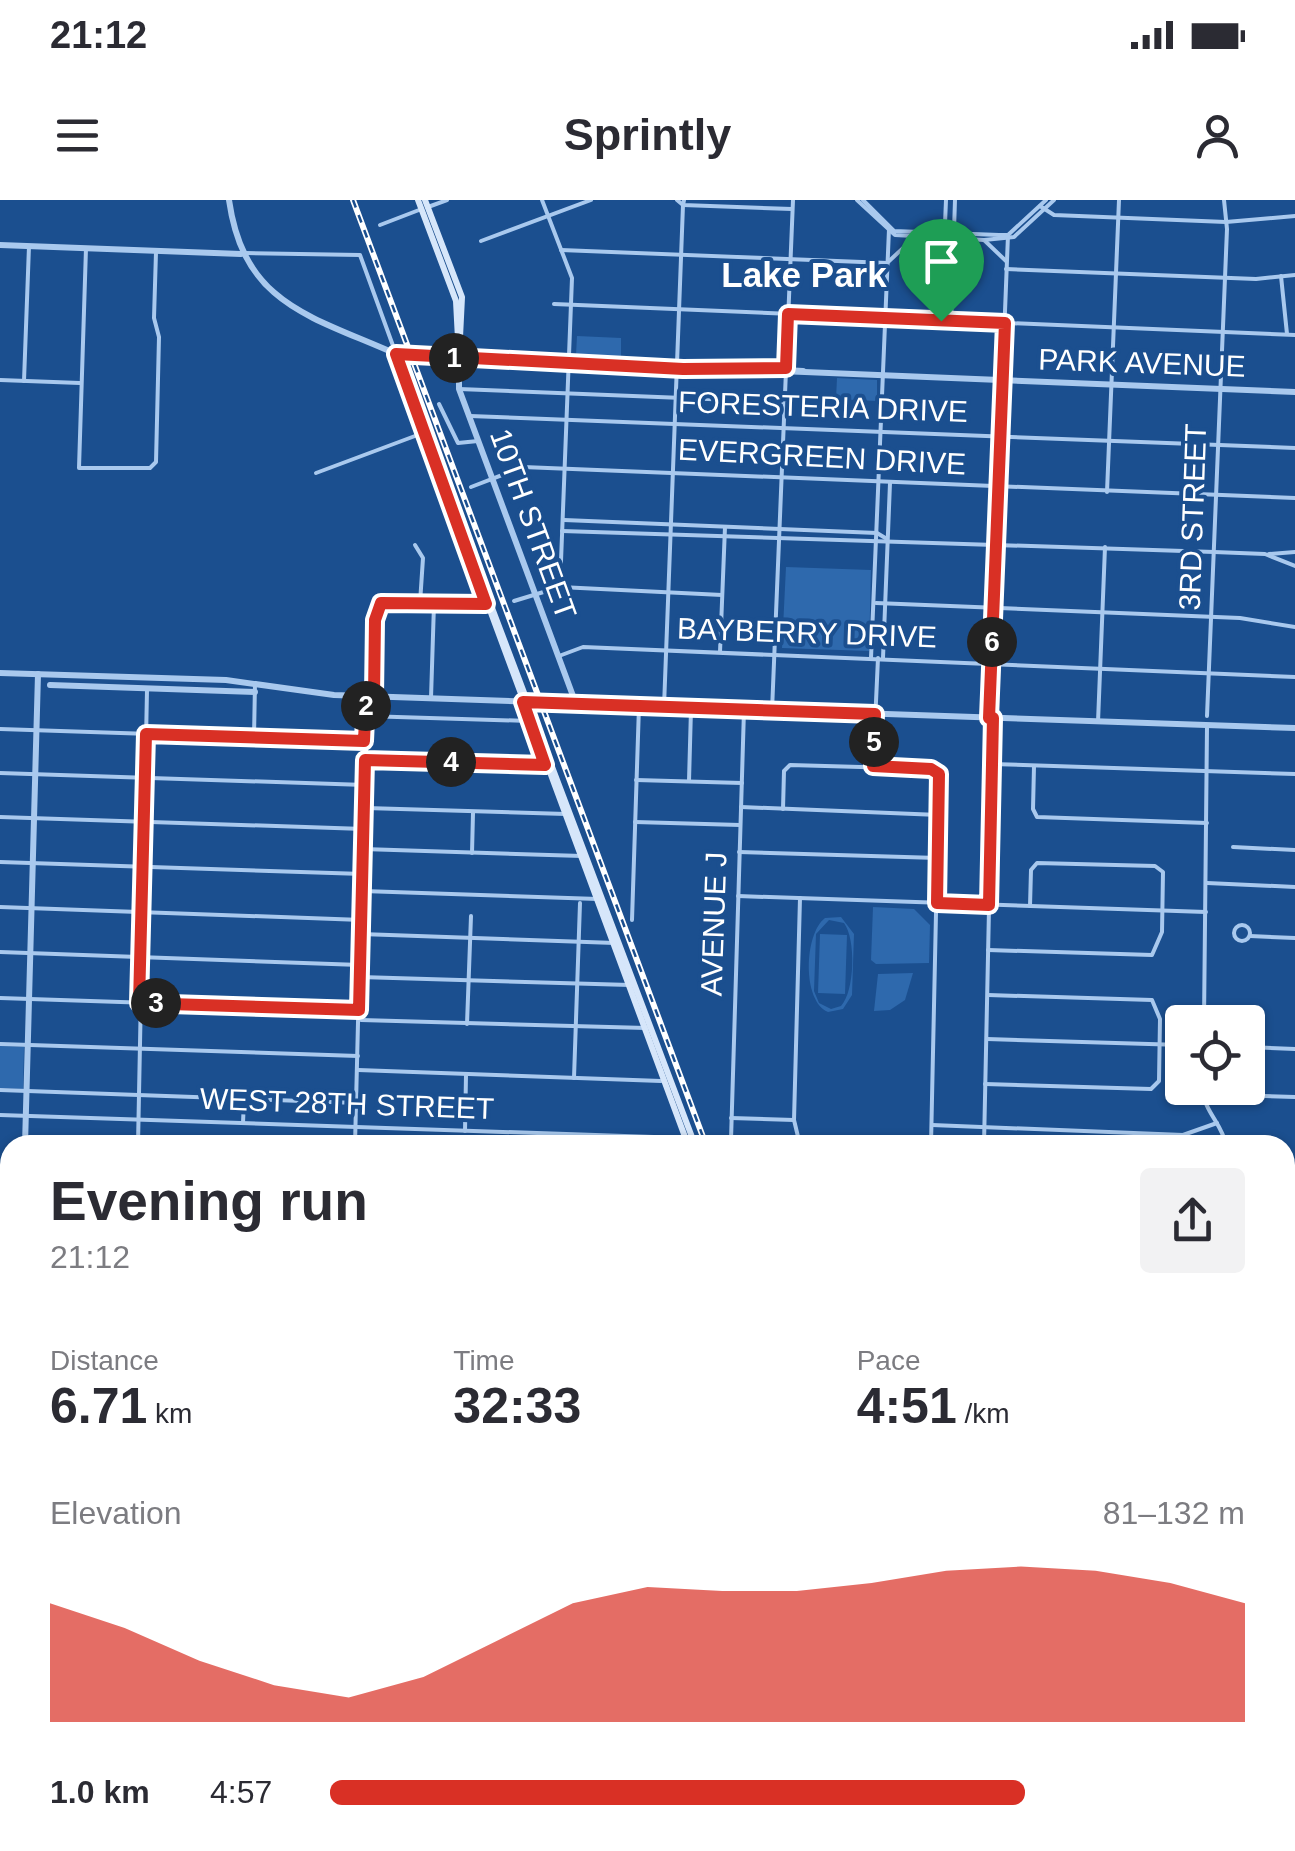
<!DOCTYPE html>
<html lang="en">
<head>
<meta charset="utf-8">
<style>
  :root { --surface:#fff; --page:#f2f2f3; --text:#2b2b33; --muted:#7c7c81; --accent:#d93025 }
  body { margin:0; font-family:Helvetica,sans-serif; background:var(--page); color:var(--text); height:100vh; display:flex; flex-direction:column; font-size:38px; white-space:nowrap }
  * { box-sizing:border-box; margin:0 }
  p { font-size:32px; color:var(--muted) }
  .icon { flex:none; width:55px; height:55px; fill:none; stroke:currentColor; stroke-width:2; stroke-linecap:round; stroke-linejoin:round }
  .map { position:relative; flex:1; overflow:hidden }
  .panel { position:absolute; left:0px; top:935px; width:1295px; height:718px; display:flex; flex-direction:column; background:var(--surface); border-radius:30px 30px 0 0; box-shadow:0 2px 8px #0004 }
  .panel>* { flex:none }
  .buttons { position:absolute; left:1165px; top:805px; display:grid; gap:20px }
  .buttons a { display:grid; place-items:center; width:100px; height:100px; border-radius:10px; background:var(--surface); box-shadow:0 2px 8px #0004; font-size:50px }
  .pin { position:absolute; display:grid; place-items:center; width:85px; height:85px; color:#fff; margin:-102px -42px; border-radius:50% 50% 50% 0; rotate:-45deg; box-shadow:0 0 10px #0007 }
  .pin .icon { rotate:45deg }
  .km { position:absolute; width:50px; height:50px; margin:-25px; border-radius:50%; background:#222; color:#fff; font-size:28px; line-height:50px; text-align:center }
  .round { display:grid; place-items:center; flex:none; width:105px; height:105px; border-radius:10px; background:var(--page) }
  .summary { display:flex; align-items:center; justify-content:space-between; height:170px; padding:0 50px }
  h1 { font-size:55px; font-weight:700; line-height:75px }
  .metrics { display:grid; grid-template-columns:repeat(3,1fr); gap:15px; height:170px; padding:10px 50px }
  .metrics div { display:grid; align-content:center }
  .metrics b { font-size:50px; font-weight:700 }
  .metrics small { font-size:28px; font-weight:400 }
  .metrics p { font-size:28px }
  .chart { height:280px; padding:20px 50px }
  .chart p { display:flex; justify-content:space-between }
  .chart svg { width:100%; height:180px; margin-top:10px; fill:var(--accent); opacity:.7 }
  ul { padding:0 50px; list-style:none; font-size:32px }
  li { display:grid; grid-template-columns:160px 120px 1fr; align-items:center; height:75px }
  li i { height:25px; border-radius:12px; background:var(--accent) }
  .status { display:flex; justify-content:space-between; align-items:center; height:70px; padding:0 50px; background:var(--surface); direction:ltr }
  .status svg { height:28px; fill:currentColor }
  header { display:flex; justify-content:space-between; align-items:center; height:130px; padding:0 50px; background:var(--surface); font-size:45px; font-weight:700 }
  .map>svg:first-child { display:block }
  .green { fill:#2e69ad; fill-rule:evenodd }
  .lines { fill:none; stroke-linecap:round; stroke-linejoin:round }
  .minor { stroke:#a9c9ee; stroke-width:4 }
  .tertiary { stroke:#a9c9ee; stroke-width:6 }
  .secondary { stroke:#d6e6fa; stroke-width:6 }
  .primary { stroke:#f0f6ff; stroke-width:9 }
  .rail-casing { stroke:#fff; stroke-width:6 }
  .rail { stroke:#1b4f8f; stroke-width:2.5; stroke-dasharray:8; stroke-linecap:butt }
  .route-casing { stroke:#fff; stroke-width:20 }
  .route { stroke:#d93025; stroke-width:12 }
  .labels { text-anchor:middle; stroke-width:8; stroke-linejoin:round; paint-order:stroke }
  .street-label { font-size:30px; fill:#fff; stroke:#1b4f8f }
  .quarter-label { font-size:35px; font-weight:bold; fill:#fff; stroke:#1b4f8f }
</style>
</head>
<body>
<div class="status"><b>21:12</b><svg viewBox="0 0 49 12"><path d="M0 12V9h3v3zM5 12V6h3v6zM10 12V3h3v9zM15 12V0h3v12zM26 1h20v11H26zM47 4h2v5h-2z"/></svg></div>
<header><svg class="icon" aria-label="menu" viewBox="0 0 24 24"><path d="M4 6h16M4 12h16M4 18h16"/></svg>Sprintly<svg class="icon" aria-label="person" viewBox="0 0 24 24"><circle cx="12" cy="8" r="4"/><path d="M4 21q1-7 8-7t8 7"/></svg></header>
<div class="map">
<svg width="1295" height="1651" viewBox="0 0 1295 1651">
  <rect width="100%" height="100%" fill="#1b4f8f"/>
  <!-- green -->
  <g class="green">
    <polygon points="577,136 621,138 621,157 576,155"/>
    <polygon points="837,178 877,180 877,201 836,199"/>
    <polygon points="786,367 871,370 869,451 782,448"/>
    <polygon points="873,707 914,709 930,725 929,763 876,764 871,760"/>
    <path d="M841,717l13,17 -2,61 -9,14 -15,3c-26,-11 -24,-78 -3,-94zM829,720l15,3c12,16 11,68 -3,83l-10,3 -12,-6 -5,-12 2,-57z"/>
    <polygon points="820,734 847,735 845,794 818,793"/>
    <polygon points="913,773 905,800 890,810 874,811 878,774"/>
    <polygon points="0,846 24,847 23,889 0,888"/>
  </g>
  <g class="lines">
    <!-- minor -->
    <g class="minor">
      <polyline points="542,0 572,78 560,387"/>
      <polyline points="684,0 683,5 792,9"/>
      <polyline points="857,0 895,35 984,40 1014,37 1054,0"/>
      <polyline points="863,0 894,31 999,35 1008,35 1046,0"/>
      <polyline points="1040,6 1054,15 1226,22 1295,16"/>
      <polyline points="428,7 447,0"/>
      <polyline points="380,25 419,10"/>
      <polyline points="984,40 1006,61"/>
      <polyline points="481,41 591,0"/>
      <polyline points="86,48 79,268 150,268 156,262 159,137 154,118 156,52"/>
      <polyline points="561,50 887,63 915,37"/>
      <polyline points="246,53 360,55 396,154"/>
      <polyline points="1006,69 1256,79 1295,75"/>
      <polyline points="1281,76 1287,134"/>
      <polyline points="554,104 1295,135"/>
      <polyline points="941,120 946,0"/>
      <polyline points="951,121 955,0"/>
      <polyline points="0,180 80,183"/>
      <polyline points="24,181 29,46"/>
      <polyline points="459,189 784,202"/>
      <polyline points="439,204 458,243 478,241"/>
      <polyline points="470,216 1295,248"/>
      <polyline points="316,273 423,233"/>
      <polyline points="471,287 523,267 1295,298"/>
      <polyline points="1107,292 1119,0"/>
      <polyline points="564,320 877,333 887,339"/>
      <polyline points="562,331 1214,352 1265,354 1295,366"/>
      <polyline points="415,345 423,358 420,403"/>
      <polyline points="1269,354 1295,352"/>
      <polyline points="514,401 560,387 722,395"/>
      <polyline points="876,403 1240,418 1295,427"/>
      <polyline points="720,452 725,327"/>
      <polyline points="559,456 583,447 1295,477"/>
      <polyline points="871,458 889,29"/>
      <polyline points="883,458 890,283"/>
      <polyline points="374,495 375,420 381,403 488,404"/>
      <polyline points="431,498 434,404"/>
      <polyline points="664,507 683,5 677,0"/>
      <polyline points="772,511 793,0"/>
      <polyline points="365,516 529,521"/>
      <polyline points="1207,516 1227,29 1224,0"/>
      <polyline points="989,518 1008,35"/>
      <polyline points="1098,522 1105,347"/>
      <polyline points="0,529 365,541"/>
      <polyline points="254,537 255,483"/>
      <polyline points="365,559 548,565"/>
      <polyline points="992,564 1295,574"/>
      <polyline points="1034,566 1033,609 1037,617 1207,623"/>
      <polyline points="873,567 878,458"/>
      <polyline points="0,573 365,585"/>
      <polyline points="636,580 742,583"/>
      <polyline points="689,581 691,509"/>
      <polyline points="741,607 939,615"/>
      <polyline points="366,608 566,614"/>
      <polyline points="783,609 784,571 790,565 931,569 939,574 931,945"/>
      <polyline points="0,617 364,629"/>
      <polyline points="635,622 740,625"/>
      <polyline points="1233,647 1295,650"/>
      <polyline points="363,649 582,656"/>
      <polyline points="739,652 938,658"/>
      <polyline points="472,653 473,613"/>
      <polyline points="0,662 363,674"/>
      <polyline points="1207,683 1295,687"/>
      <polyline points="363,691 598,699"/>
      <polyline points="738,696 1206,712"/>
      <polyline points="0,707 362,720"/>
      <polyline points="632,720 639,506"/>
      <circle cx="1242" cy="733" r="8"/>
      <polyline points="361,734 615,743"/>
      <polyline points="1250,736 1295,738"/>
      <polyline points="988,750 1152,755 1162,732 1163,672 1155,666 1037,663 1031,670 1030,706"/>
      <polyline points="0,752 360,765"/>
      <polyline points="360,777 630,785"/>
      <polyline points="0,798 359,810"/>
      <polyline points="361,820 646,828"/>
      <polyline points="1204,822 1207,527"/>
      <polyline points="467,824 471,716"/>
      <polyline points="987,839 1182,845"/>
      <polyline points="0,844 358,856"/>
      <polyline points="1248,847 1295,849"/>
      <polyline points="358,870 661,881"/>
      <polyline points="574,878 580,703"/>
      <polyline points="985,884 1151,889 1159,881 1160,819 1152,800 988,795"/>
      <path d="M1203,888c0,23 19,35 23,57"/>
      <polyline points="1234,888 1234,895 1295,897"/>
      <polyline points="0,890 357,903"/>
      <polyline points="0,915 683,938"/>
      <polyline points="731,918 794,920"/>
      <polyline points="243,923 244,899"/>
      <polyline points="932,925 1183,935 1217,923"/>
      <polyline points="465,931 466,875"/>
      <polyline points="731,940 744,510"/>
      <polyline points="138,945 147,490"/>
      <polyline points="355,945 366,496"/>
      <polyline points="800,945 794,920 800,698"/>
      <polyline points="984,945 993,520"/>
      <polyline points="0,979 10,979"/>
      <polyline points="1285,984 1295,984"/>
      <polyline points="1285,1030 1295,1030"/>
      <polyline points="0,1032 10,1032"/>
      <polyline points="0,1076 10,1076"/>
      <polyline points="1285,1124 1295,1125"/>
      <polyline points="0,1125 10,1125"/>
      <polyline points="1285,1174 1295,1175"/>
      <polyline points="0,1180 10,1180"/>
      <polyline points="1285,1219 1295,1219"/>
      <polyline points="1285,1262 1295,1263"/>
      <polyline points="1285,1307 1295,1307"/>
      <polyline points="1285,1349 1295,1350"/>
      <polyline points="1285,1389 1295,1389"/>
      <polyline points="1285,1421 1295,1422"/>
      <polyline points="1285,1457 1295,1457"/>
      <polyline points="0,1467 10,1468"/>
      <polyline points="0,1507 10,1507"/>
      <polyline points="1285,1508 1295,1508"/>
      <polyline points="0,1546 10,1547"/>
      <polyline points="5,1546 10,1429"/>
      <polyline points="1285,1559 1295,1559"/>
      <polyline points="0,1588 10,1588"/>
      <polyline points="1285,1610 1295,1611"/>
      <polyline points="0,1629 10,1629"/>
      <polyline points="86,1642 90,1647 93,1643"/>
      <polyline points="81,1643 82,1642"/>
      <polyline points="92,1646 324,1651"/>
      <polyline points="988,1651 989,1642"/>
      <polyline points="1044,1651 1044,1642"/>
      <polyline points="1101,1651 1101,1642"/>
      <polyline points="1141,1651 1142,1642"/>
      <polyline points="1222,1651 1223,1642"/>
    </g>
    <!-- tertiary -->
    <g class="tertiary">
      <path d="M229,0c15,105 82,116 167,154"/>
      <polyline points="0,45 241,54"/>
      <polyline points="766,169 803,171"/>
      <polyline points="0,473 226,480 334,495 1295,528"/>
      <polyline points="50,485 255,492"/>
      <polyline points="576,504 459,189 459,158 1295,192"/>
      <polyline points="25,945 38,474"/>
    </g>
    <!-- secondary -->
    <g class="secondary">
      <polyline points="418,0 456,101 459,158"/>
      <polyline points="425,0 462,97 459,157"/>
      <polyline points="396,154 695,945"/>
      <polyline points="396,154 459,158"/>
      <polyline points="396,156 688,945"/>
      <polyline points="951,1642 954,1651"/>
      <polyline points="553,1651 553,1642"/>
      <polyline points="560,1651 560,1642"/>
    </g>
    <!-- primary -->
    <g class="primary">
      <polyline points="1285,1078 1295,1079"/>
      <polyline points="0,1212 10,1212"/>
      <polyline points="0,1221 10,1221"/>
    </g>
    <!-- rail casing -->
    <g class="rail-casing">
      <g id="rail">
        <polyline points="353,0 706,945"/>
        <polyline points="967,1642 970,1651"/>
        <polyline points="174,1651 179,1642"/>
      </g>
    </g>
    <!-- rail -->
    <use href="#rail" class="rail"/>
  </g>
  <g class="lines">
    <!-- route casing -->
    <g class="route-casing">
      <polygon id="route" points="788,114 1005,123 989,518 993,518 989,705 937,703 939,574 931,569 873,566 875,514 523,502 545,565 365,560 359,810 139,803 146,534 364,541 366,496 374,496 375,420 381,403 486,404 396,154 683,169 786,168"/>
    </g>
    <!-- route -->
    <use href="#route" class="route"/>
  </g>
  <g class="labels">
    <!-- street labels -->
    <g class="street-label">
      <text transform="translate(1142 163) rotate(2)" y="10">PARK AVENUE</text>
      <text transform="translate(823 207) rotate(2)" y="10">FORESTERIA DRIVE</text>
      <text transform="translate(822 257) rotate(3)" y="10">EVERGREEN DRIVE</text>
      <text transform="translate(1193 317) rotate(-88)" y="10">3RD STREET</text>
      <text transform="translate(533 324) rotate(70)" y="10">10TH STREET</text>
      <text transform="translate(807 433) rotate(2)" y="10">BAYBERRY DRIVE</text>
      <text transform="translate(714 724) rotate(-88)" y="10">AVENUE J</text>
      <text transform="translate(347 904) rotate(2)" y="10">WEST 28TH STREET</text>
    </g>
    <!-- quarter labels -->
    <g class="quarter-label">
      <text x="804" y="87">Lake Park</text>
    </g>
  </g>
</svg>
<div class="buttons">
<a><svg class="icon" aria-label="locate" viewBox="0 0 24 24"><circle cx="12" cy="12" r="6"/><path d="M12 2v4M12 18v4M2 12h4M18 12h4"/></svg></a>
</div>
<div class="pin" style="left:941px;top:121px;background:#1e9e55"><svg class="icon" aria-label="arrive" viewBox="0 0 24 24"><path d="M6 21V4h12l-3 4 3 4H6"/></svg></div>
<b class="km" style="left:454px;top:158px">1</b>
<b class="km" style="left:366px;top:506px">2</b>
<b class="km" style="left:156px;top:803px">3</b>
<b class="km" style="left:451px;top:562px">4</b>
<b class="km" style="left:874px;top:542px">5</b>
<b class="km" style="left:992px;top:442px">6</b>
<section class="panel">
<div class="summary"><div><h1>Evening run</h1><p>21:12</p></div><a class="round"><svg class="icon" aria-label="share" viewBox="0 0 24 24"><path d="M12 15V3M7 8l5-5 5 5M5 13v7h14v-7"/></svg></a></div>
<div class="metrics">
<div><p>Distance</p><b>6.71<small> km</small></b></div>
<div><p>Time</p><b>32:33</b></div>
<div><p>Pace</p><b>4:51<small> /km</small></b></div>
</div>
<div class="chart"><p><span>Elevation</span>81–132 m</p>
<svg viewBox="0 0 160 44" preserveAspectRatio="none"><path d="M0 44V15L10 21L20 29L30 35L40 38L50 33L60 24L70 15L80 11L90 12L100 12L110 10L120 7L130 6L140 7L150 10L160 15V44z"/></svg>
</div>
<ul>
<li><b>1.0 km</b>4:57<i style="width:76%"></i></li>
</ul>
</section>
</div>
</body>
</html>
